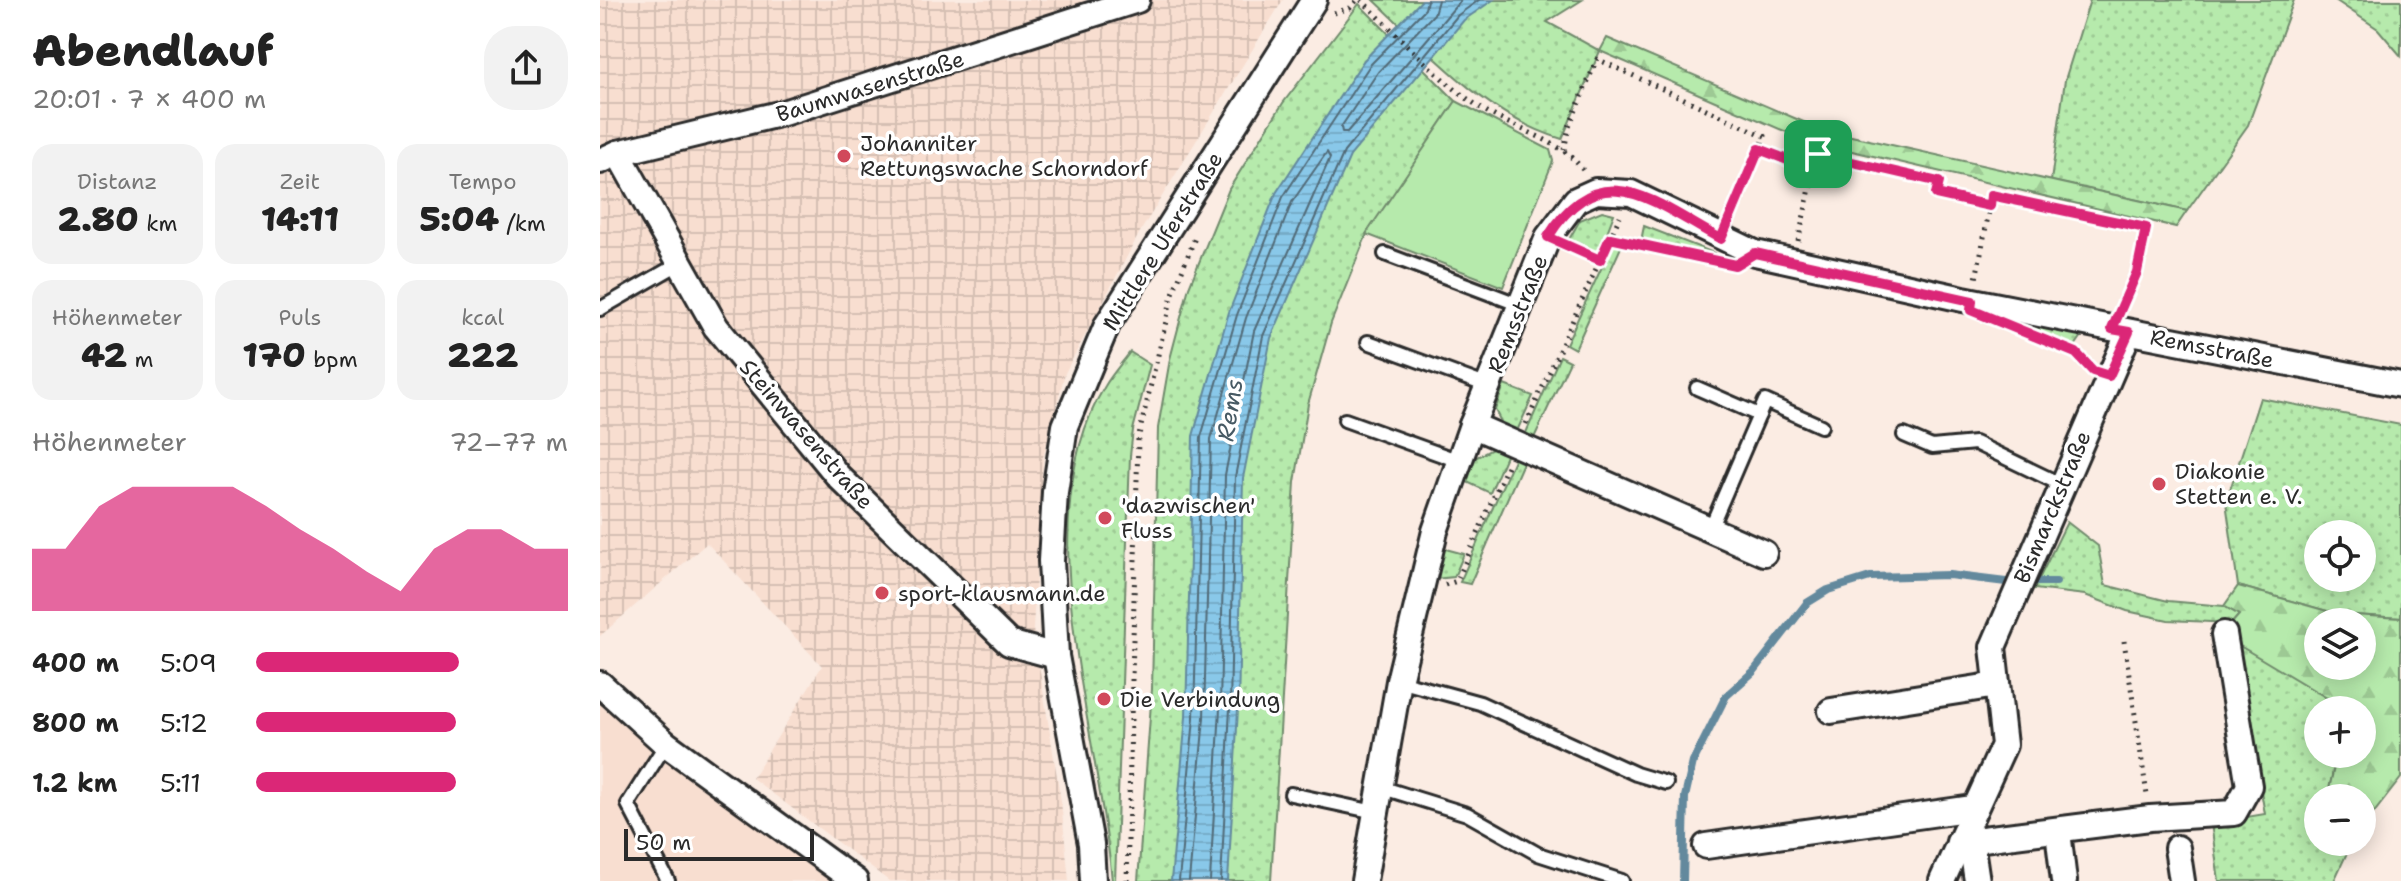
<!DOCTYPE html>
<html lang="de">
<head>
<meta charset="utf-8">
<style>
  :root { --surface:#fff; --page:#f2f2f2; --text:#222; --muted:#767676; --accent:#db2777 }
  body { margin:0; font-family:"Shantell Sans",sans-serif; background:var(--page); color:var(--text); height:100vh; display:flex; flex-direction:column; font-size:30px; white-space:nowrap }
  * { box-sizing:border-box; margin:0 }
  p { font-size:26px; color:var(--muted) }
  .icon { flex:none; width:44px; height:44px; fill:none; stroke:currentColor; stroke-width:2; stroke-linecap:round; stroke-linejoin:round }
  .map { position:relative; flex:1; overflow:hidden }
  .drawer { display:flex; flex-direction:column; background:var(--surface); width:600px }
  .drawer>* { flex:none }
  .controls { position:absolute; left:1704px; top:520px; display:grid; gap:16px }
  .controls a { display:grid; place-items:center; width:72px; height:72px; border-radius:50%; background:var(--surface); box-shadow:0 4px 20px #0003; font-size:40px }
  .scale { position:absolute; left:24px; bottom:20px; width:190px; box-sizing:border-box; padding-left:8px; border:4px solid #2b2b2b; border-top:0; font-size:22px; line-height:28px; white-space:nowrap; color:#2b2b2b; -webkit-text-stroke:6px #fff; paint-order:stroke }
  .pin { position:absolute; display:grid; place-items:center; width:68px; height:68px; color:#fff; margin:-34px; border-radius:16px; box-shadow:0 4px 12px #0006 }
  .round { display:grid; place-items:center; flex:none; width:84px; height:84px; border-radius:32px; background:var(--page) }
  .overview { display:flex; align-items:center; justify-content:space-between; height:136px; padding:0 32px }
  h1 { font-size:44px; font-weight:800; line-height:60px }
  .metrics { display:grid; grid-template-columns:repeat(3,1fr); gap:12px; height:136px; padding:8px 32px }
  .metrics div { display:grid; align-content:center; border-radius:20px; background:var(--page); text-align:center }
  .metrics b { font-size:34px; font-weight:800 }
  .metrics small { font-size:22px; font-weight:400 }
  .metrics p { font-size:22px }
  .chart { height:224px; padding:16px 32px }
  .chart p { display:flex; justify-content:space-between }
  .chart svg { width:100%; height:144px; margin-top:8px; fill:var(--accent); opacity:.7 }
  ul { padding:0 32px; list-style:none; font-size:26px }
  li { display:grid; grid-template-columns:128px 96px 1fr; align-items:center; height:60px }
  li i { height:20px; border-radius:10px; background:var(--accent) }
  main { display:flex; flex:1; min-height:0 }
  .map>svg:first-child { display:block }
  .built { fill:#f8ded0 }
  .industrial { fill:url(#industrial-grid) }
  .grass { fill:url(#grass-dots); stroke:#708a6c; stroke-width:2; fill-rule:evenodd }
  .forest { fill:url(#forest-firs); stroke:#708a6c; stroke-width:2; fill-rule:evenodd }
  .park { fill:#b6eaac; stroke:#708a6c; stroke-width:2 }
  .water { fill:url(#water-rules); stroke:#63899d; stroke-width:2 }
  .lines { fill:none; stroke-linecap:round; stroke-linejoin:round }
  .shore { stroke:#516a77; stroke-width:2 }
  .stream { stroke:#63899d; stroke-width:8 }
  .lane-casing { stroke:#2b2b2b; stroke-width:18 }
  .street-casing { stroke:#2b2b2b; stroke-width:30 }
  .path { stroke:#2b2b2b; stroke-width:5; stroke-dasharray:2 6; stroke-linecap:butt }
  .lane { stroke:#fff; stroke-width:12 }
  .street { stroke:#fff; stroke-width:24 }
  .route-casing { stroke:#fff; stroke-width:16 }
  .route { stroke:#db2777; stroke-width:10 }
  .poi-dot { fill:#d1495b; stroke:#fff; stroke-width:3 }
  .labels { text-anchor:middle; stroke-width:7; stroke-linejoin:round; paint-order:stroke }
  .street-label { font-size:22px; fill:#2b2b2b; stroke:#fff }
  .poi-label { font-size:22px; fill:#2b2b2b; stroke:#fff; text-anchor:start }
  .water-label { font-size:24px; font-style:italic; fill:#475a64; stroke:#fff }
</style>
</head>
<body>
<main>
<section class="drawer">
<div class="overview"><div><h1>Abendlauf</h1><p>20:01 · 7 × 400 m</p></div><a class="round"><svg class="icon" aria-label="share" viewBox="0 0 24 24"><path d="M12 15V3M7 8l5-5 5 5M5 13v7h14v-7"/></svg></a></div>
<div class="metrics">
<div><p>Distanz</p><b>2.80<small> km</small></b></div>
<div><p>Zeit</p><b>14:11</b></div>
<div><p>Tempo</p><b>5:04<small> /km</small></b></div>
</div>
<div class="metrics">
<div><p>Höhenmeter</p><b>42<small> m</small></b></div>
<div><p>Puls</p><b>170<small> bpm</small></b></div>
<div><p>kcal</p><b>222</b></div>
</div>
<div class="chart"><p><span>Höhenmeter</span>72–77 m</p>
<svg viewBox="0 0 160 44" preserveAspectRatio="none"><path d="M0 44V25L10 25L20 12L30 6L40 6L50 6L60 6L70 12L80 19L90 25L100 32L110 38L120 25L130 19L140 19L150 25L160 25V44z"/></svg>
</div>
<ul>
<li><b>400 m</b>5:09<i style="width:65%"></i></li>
<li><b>800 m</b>5:12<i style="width:64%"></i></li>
<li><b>1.2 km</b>5:11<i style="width:64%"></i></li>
</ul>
</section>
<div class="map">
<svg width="1801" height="881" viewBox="0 0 1801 881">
  <defs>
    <pattern id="industrial-grid" width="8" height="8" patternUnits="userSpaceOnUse" patternTransform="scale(2)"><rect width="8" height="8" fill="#f8ded0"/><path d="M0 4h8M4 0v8" fill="none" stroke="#d5bfb3"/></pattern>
    <pattern id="grass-dots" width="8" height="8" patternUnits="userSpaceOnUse" patternTransform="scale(2)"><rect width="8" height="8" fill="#b6eaac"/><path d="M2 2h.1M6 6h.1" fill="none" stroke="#9dc994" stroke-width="1.8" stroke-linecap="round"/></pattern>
    <pattern id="forest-firs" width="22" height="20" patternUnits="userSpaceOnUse" patternTransform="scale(2)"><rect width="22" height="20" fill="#b6eaac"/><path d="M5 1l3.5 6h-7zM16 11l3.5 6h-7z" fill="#9dc994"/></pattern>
    <pattern id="water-rules" width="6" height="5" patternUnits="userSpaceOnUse" patternTransform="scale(2)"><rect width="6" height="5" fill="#89c8e9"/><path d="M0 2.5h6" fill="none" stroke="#76acc8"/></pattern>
  </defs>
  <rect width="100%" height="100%" fill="#fbece3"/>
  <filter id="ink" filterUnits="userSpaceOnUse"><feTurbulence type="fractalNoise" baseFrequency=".0125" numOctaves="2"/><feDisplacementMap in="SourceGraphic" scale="16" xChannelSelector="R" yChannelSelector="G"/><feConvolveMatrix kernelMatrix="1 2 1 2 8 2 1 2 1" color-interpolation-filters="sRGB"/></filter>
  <g filter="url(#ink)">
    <!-- built -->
    <polygon class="built" points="0,701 20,721 248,881 0,881"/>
    <!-- industrial -->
    <polygon class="industrial" points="0,0 683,0 540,232 465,373 443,458 433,629 461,801 469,881 289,881 152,778 222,666 107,543 0,636"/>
    <!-- grass -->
    <g class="grass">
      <path d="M774,0h208l-35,22 53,29 -38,88c-77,-23 -131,-86 -188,-139z"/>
      <polygon points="1490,0 1694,0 1648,125 1587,211 1451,181 1465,80"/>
      <polygon points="1735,0 1801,0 1801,56 1778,29"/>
      <polygon points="759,4 856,101 767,234 731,323 708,404 695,482 671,881 538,881 552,689 558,428 570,359 589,287 629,189 683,103"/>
      <polygon points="1002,211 1014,214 998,256 968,241 980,220"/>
      <polygon points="1044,226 1114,253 1112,257 1045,243 1042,236"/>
      <polygon points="1013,243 1022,245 975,349 966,344"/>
      <polygon points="1422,318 1484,333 1475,346 1470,346 1418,324"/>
      <path d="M530,352l20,13 -17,65 -3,26 -15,425h-3c-12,-145 -88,-364 -7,-495 7,-12 17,-23 25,-34z"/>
      <polygon points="960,356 970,361 934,438 925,435"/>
      <polygon points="904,385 933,396 917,431 903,426 895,410"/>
      <path d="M1660,398l141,27v193l-63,-4 -100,-28 -12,-84zM1718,534h44v44h-44z"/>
      <polygon points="896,447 908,451 890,493 865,481 873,459"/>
      <polygon points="916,455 925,458 870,584 860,582"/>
      <polygon points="1467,522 1498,546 1505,585 1568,601 1624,606 1639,615 1632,623 1568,620 1527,611 1485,595 1434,589"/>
      <polygon points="842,548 864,554 854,577 834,579"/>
      <polygon points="1635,643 1748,708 1718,710 1718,754 1737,754 1727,798 1718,798 1718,842 1752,842 1734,881 1619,881 1611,823 1665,814"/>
    </g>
    <!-- forest -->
    <g class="forest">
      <polygon points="1007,38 1220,129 1587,211 1576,227 1205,140 1000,51"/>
      <path d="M1638,586l100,28 63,4v160l-39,50v-30h-35l10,-44h25v-44h-15l-112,-67 -3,-20 7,-8 -15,-9zM1718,622h44v44h-44z"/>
    </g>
    <!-- park -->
    <polygon class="park" points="856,101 950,150 953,161 903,287 766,234"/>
    <!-- water -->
    <polygon class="water" points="822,0 893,0 864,20 750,156 671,338 643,478 638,709 628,881 571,881 586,717 593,436 629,312 676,193 764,60"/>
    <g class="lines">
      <!-- shore -->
      <g class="shore">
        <polyline points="838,0 834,14 778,72 741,127 742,132 747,132 861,0"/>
        <polyline points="579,881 594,718 601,437 637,315 683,197 770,65 825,9 827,0"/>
        <polyline points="589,881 604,718 611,439 646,318 692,202 727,152 730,158 654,331 625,475 620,708 610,881"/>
        <polyline points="621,881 630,708 635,477 663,336 744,152 858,15 879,0"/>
      </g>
      <!-- stream -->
      <polyline class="stream" points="1083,881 1085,797 1093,762 1126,696 1154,671 1207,603 1228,590 1270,577 1349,575 1406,582 1456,582"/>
      <!-- lane casing -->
      <g class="lane-casing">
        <g id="lane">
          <polyline points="785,254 920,305"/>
          <polyline points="0,309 80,263"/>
          <polyline points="768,342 888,386"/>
          <polyline points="1097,388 1159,415"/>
          <polyline points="745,420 859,461"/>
          <polyline points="1304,435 1332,447 1375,443 1460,484"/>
          <polyline points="1110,529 1165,401 1221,426"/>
          <polyline points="799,681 880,703 1036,774 1066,783"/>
          <polyline points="66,744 28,804 68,881"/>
          <polyline points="780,787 867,814 938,854 1022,881"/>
          <polyline points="691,794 775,812"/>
        </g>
      </g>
      <!-- street casing -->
      <g class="street-casing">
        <g id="street">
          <polyline points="18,153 116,327 238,476 409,643 456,656"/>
          <polyline points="0,161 18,153 183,113 537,0"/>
          <polyline points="872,425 1164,553"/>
          <polyline points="0,684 66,744 255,881"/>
          <polyline points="1231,711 1397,685"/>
          <polyline points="1458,832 1464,881"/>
          <polyline points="1371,841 1377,881"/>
          <polyline points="1359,842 1550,818 1634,813 1649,786 1624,634"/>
          <polyline points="1106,846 1373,808"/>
          <polyline points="1577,848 1582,881"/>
          <polyline points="493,881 491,844 456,656 451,561 455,492 465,426 507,325 714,0"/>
          <polyline points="764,881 799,681 835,531 872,425 948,237 976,200 996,191 1031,193 1155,253 1363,299 1801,385"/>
          <polyline points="1342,881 1404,745 1393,647 1529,332"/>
        </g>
      </g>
      <!-- path -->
      <g class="path">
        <path d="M761,0c39,36 75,79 120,108 34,23 81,30 104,65"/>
        <polyline points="734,13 750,8 757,0"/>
        <polyline points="1159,149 1214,170"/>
        <polyline points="964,150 969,127 997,59 1165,136 1131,218"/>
        <polyline points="1390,206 1391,195 1546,228 1537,272 1521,308"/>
        <polyline points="1010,238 1107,259"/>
        <polyline points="1198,241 1218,154 1339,182 1336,194 1390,206 1376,279"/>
        <polyline points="970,247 1000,260 1020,216"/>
        <polyline points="1451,343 1476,353 1489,366"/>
        <polyline points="926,424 1000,260"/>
        <polyline points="845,585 857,581 907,466"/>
        <polyline points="1524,641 1547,795"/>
        <polyline points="527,881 538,439 572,296 596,235"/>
      </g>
      <!-- lane -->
      <use href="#lane" class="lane"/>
      <!-- street -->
      <use href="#street" class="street"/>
    </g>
  </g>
  <g class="lines" filter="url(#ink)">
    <!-- route casing -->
    <g class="route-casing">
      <path id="route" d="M1159,149l55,21 4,-16 121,28 -3,12 54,12 1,-11 155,33 -9,44 -25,57 17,3 -20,44 -16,-5 -17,-18 -105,-43 1,-9 -217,-48 -20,12 -125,-27 -10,22 -52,-23c53,-85 106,-34 173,2z"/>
    </g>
    <!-- route -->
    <use href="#route" class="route"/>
  </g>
  <!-- markers -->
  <g class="poi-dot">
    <circle cx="244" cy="156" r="8"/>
    <circle cx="1559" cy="484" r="8"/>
    <circle cx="505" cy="518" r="8"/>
    <circle cx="282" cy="593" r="8"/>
    <circle cx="504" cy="699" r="8"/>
  </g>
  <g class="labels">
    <!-- street labels -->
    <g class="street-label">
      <text transform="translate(270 86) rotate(-17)" y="8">Baumwasenstraße</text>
      <text transform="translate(562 241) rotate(-58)" y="8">Mittlere Uferstraße</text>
      <text transform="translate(917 314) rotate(-68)" y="8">Remsstraße</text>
      <text transform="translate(1612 348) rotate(11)" y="8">Remsstraße</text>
      <text transform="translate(207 434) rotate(49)" y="8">Steinwasenstraße</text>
      <text transform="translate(1452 507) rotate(-67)" y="8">Bismarckstraße</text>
    </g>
    <!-- poi labels -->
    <g class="poi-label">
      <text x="260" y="151">Johanniter<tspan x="260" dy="25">Rettungswache Schorndorf</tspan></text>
      <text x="1575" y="479">Diakonie<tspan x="1575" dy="25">Stetten e. V.</tspan></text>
      <text x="521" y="513">'dazwischen'<tspan x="521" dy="25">Fluss</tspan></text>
      <text x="298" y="601">sport-klausmann.de</text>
      <text x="520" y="707">Die Verbindung</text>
    </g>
    <!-- water labels -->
    <g class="water-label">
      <text transform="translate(630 410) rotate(-81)" y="8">Rems</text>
    </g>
  </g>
</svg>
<div class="controls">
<a><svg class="icon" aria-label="locate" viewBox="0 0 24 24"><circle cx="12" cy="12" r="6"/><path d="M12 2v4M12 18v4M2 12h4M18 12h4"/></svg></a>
<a><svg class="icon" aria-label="layers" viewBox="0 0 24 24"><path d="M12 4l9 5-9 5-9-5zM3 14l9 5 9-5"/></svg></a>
<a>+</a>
<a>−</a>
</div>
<div class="scale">50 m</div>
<div class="pin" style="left:1218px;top:154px;background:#1e9e55"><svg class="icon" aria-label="arrive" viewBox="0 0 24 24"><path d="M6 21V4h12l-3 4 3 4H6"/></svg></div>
</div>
</main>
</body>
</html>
